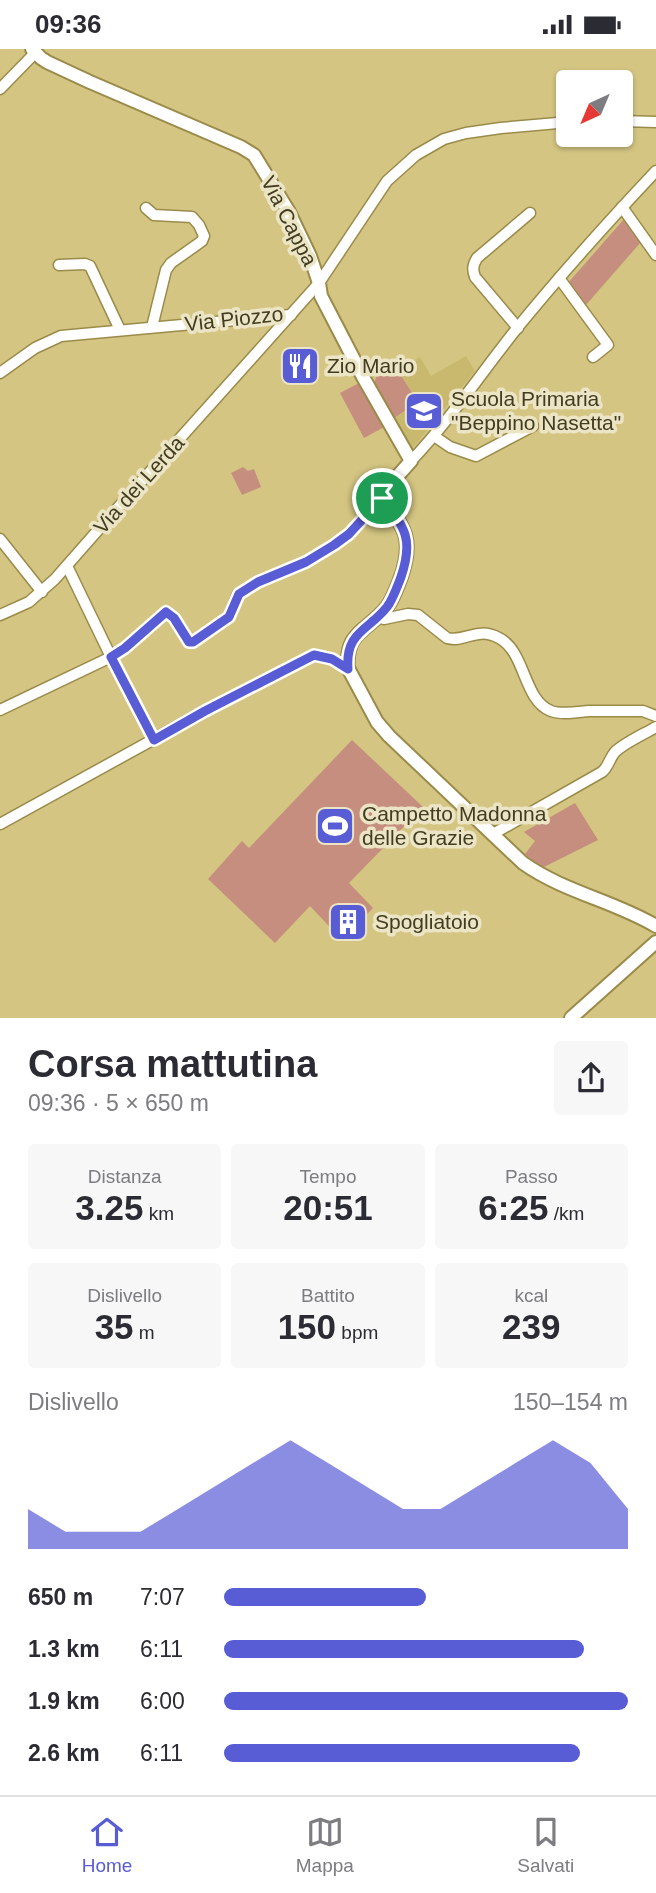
<!DOCTYPE html>
<html lang="it">
<head>
<meta charset="utf-8">
<style>
  :root { --surface:#fff; --page:#f7f7f7; --text:#2b2b33; --muted:#7c7c81; --line:#e1e1e2; --accent:#595dd5 }
  body { margin:0; font-family:Helvetica,sans-serif; background:var(--page); color:var(--text); height:100vh; display:flex; flex-direction:column; font-size:26px; white-space:nowrap }
  * { box-sizing:border-box; margin:0 }
  p { font-size:23px; color:var(--muted) }
  .icon { flex:none; width:38px; height:38px; fill:none; stroke:currentColor; stroke-width:2; stroke-linecap:round; stroke-linejoin:round }
  .map { position:relative; height:969px; overflow:hidden }
  .drawer { display:flex; flex-direction:column; background:var(--surface); flex:1 }
  .drawer>* { flex:none }
  .needle { width:46px; rotate:224deg }
  .fabs { position:absolute; left:556px; top:21px; display:grid; gap:14px }
  .fabs a { display:grid; place-items:center; width:77px; height:77px; border-radius:7px; background:var(--surface); box-shadow:0 2px 5px #0004; font-size:35px }
  .pin { position:absolute; display:grid; place-items:center; width:60px; height:60px; color:#fff; margin:-30px; border:4px solid #fff; border-radius:50%; box-shadow:0 2px 7px #0007 }
  .round { display:grid; place-items:center; flex:none; width:74px; height:74px; border-radius:7px; background:var(--page) }
  .head { display:flex; align-items:center; justify-content:space-between; height:119px; padding:0 28px }
  h1 { font-size:38px; font-weight:700; line-height:52px }
  .stats { display:grid; grid-template-columns:repeat(3,1fr); gap:10px; height:119px; padding:7px 28px }
  .stats div { display:grid; align-content:center; border-radius:7px; background:var(--page); text-align:center }
  .stats b { font-size:35px; font-weight:700 }
  .stats small { font-size:19px; font-weight:400 }
  .stats p { font-size:19px }
  .chart { height:196px; padding:14px 28px }
  .chart p { display:flex; justify-content:space-between }
  .chart svg { width:100%; height:126px; margin-top:7px; fill:var(--accent); opacity:.7 }
  ul { padding:0 28px; list-style:none; font-size:23px }
  li { display:grid; grid-template-columns:112px 84px 1fr; align-items:center; height:52px }
  li i { height:18px; border-radius:9px; background:var(--accent) }
  .status { display:flex; justify-content:space-between; align-items:center; height:49px; padding:0 35px; background:var(--surface); direction:ltr }
  .status svg { height:19px; fill:currentColor }
  .tab-bar { display:flex; justify-content:space-around; align-items:center; height:98px; border-top:2px solid var(--line); background:var(--surface); font-size:19px; color:var(--muted) }
  .tab-bar a { display:grid; justify-items:center; gap:4px }
  .tab-bar .active { color:var(--accent) }
  .map>svg:first-child { display:block }
  .built { fill:#c9b96e }
  .green { fill:#c58e7e }
  .lines { fill:none; stroke-linecap:round; stroke-linejoin:round }
  .minor-casing { stroke:#9a8b4a; stroke-width:13 }
  .tertiary-casing { stroke:#9a8b4a; stroke-width:16 }
  .minor { stroke:#fff; stroke-width:10 }
  .tertiary { stroke:#fff; stroke-width:12 }
  .route-casing { stroke:#fff; stroke-width:14 }
  .route { stroke:#595dd5; stroke-width:9 }
  .labels { text-anchor:middle; stroke-width:7; stroke-linejoin:round; paint-order:stroke }
  .street-label { font-size:21px; fill:#423c21; stroke:#ece5c5 }
  .poi-label { font-size:21px; fill:#423c21; stroke:#ece5c5; text-anchor:start }
</style>
</head>
<body>
<div class="status"><b>09:36</b><svg viewBox="0 0 49 12"><path d="M0 12V9h3v3zM5 12V6h3v6zM10 12V3h3v9zM15 12V0h3v12zM26 1h20v11H26zM47 4h2v5h-2z"/></svg></div>
<div class="map">
<svg width="656" height="969" viewBox="0 0 656 969">
  <rect width="100%" height="100%" fill="#d4c582"/>
  <!-- built -->
  <polygon class="built" points="466,307 475,322 412,400 393,371 418,353 399,322 420,308 431,327"/>
  <!-- green -->
  <g class="green">
    <polygon points="625,169 641,193 585,257 568,234"/>
    <polygon points="395,317 418,353 393,370 373,340 376,328"/>
    <polygon points="361,333 384,378 364,389 340,344"/>
    <polygon points="243,418 248,422 254,420 261,438 242,446 231,424"/>
    <polygon points="352,691 423,758 349,834 373,859 342,891 310,857 275,894 208,830 242,792 249,799"/>
    <polygon points="575,754 598,791 544,818 539,817 525,805 535,792 524,783"/>
  </g>
  <g class="lines">
    <!-- minor casing -->
    <g class="minor-casing">
      <g id="minor">
        <polyline points="0,40 35,4"/>
        <polyline points="621,72 656,73"/>
        <polyline points="622,158 656,206"/>
        <polyline points="146,159 154,166 192,168 199,176 204,187 202,192 171,214 166,221 152,278"/>
        <polyline points="59,216 85,215 90,217 120,281"/>
        <polyline points="559,229 608,296 593,308"/>
        <path d="M518,279l-43,-51c-3,-8 -2,-12 2,-19l53,-45"/>
        <polyline points="0,324 35,299 61,287 291,266"/>
        <polyline points="434,387 450,398 476,407 533,377"/>
        <path d="M411,412c39,-41 71,-89 107,-134 44,-54 90,-105 138,-156"/>
        <polyline points="0,490 42,543"/>
        <polyline points="67,517 111,608 154,691"/>
        <polyline points="0,566 29,553 55,530 106,472 319,234 387,132 416,106 444,90 466,84 501,79 569,73"/>
        <path d="M378,567l6,3 24,-5 10,1 29,23c18,5 29,-12 52,0 27,14 24,62 52,73 11,4 26,1 38,0 18,0 36,0 54,0l13,5"/>
        <polyline points="0,661 111,608 125,599 166,563 174,569 189,593 193,593 229,568 238,545 258,533 306,513 334,496 349,485 382,449"/>
        <polyline points="0,775 205,662 314,606 332,610 348,619"/>
        <path d="M493,785l109,-62c7,-6 7,-13 13,-20 9,-9 29,-18 41,-25"/>
      </g>
    </g>
    <!-- tertiary casing -->
    <g class="tertiary-casing">
      <g id="tertiary">
        <path d="M32,0l9,9 6,4 43,20 151,65 13,8 35,57 21,44 9,27 2,13 42,81 48,84 -25,28 -4,9c23,30 32,41 19,79 -4,10 -8,22 -14,30 -19,24 -42,24 -39,61l29,54 12,14 134,127c41,29 91,38 133,63"/>
        <polyline points="571,969 656,893"/>
      </g>
    </g>
    <!-- minor -->
    <use href="#minor" class="minor"/>
    <!-- tertiary -->
    <use href="#tertiary" class="tertiary"/>
  </g>
  <g class="lines">
    <!-- route casing -->
    <g class="route-casing">
      <path id="route" d="M382,449c23,30 32,41 19,79 -4,10 -8,22 -14,30 -19,24 -42,25 -39,62l-16,-10 -18,-4 -109,56 -51,29 -43,-83 14,-9 41,-36 8,6 15,24h4l36,-25 10,-23 19,-12 48,-20 28,-17 15,-11z"/>
    </g>
    <!-- route -->
    <use href="#route" class="route"/>
  </g>
  <!-- icons -->
  <defs>
    <g id="restaurant-square" transform="scale(2.0125)"><rect x="-9" y="-9" width="18" height="18" rx="4" fill="#595dd5" stroke="#ece5c5"/><path d="M-5-6h1v4h1v-4h1v4h1v-4h1v5L-1.5 .5V6h-2V.5L-5-1ZM5-6V6H3V1.5H1.5Q1.5-4 5-6Z" fill="#fff"/></g>
    <g id="school-square" transform="scale(2.0125)"><rect x="-9" y="-9" width="18" height="18" rx="4" fill="#595dd5" stroke="#ece5c5"/><path d="M0-5L7-2L0 1L-7-2ZM-4 1L0 2.5L4 1V4Q0 6-4 4Z" fill="#fff"/></g>
    <g id="stadium-square" transform="scale(2.0125)"><rect x="-9" y="-9" width="18" height="18" rx="4" fill="#595dd5" stroke="#ece5c5"/><path d="M0-5a6.5 5 0 1 0 0 10a6.5 5 0 1 0 0-10ZM-3.5-1.8h7v3.6h-7Z" fill="#fff"/></g>
    <g id="building-square" transform="scale(2.0125)"><rect x="-9" y="-9" width="18" height="18" rx="4" fill="#595dd5" stroke="#ece5c5"/><path d="M-4-6H4V6H1V3H-1V6H-4ZM-2.5-4.3h1.7v1.8h-1.7ZM.8-4.3h1.7v1.8H.8ZM-2.5-1h1.7V.8h-1.7ZM.8-1h1.7V.8H.8Z" fill="#fff"/></g>
  </defs>
  <g fill-rule="evenodd">
    <use href="#restaurant-square" x="300" y="317"/>
    <use href="#school-square" x="424" y="362"/>
    <use href="#stadium-square" x="335" y="777"/>
    <use href="#building-square" x="348" y="873"/>
  </g>
  <g class="labels">
    <!-- street labels -->
    <g class="street-label">
      <text transform="translate(289 172) rotate(63)" y="7">Via Cappa</text>
      <text transform="translate(234 270) rotate(-6)" y="7">Via Piozzo</text>
      <text transform="translate(139 436) rotate(-48)" y="7">Via dei Lerda</text>
    </g>
    <!-- poi labels -->
    <g class="poi-label">
      <text x="327" y="324">Zio Mario</text>
      <text x="451" y="357">Scuola Primaria<tspan x="451" dy="24">"Beppino Nasetta"</tspan></text>
      <text x="362" y="772">Campetto Madonna<tspan x="362" dy="24">delle Grazie</tspan></text>
      <text x="375" y="880">Spogliatoio</text>
    </g>
  </g>
</svg>
<div class="fabs">
<a><svg class="needle" viewBox="-14 -14 28 28"><path d="M0-13l5 13h-10z" fill="#e53935"/><path d="M0 13l5-13h-10z" fill="#7c7c81"/></svg></a>
</div>
<div class="pin" style="left:382px;top:449px;background:#1e9e55"><svg class="icon" aria-label="arrive" viewBox="0 0 24 24"><path d="M6 21V4h12l-3 4 3 4H6"/></svg></div>
</div>
<section class="drawer">
<div class="head"><div><h1>Corsa mattutina</h1><p>09:36 · 5 × 650 m</p></div><a class="round"><svg class="icon" aria-label="share" viewBox="0 0 24 24"><path d="M12 15V3M7 8l5-5 5 5M5 13v7h14v-7"/></svg></a></div>
<div class="stats">
<div><p>Distanza</p><b>3.25<small> km</small></b></div>
<div><p>Tempo</p><b>20:51</b></div>
<div><p>Passo</p><b>6:25<small> /km</small></b></div>
</div>
<div class="stats">
<div><p>Dislivello</p><b>35<small> m</small></b></div>
<div><p>Battito</p><b>150<small> bpm</small></b></div>
<div><p>kcal</p><b>239</b></div>
</div>
<div class="chart"><p><span>Dislivello</span>150–154 m</p>
<svg viewBox="0 0 160 44" preserveAspectRatio="none"><path d="M0 44V30L10 38L20 38L30 38L40 30L50 22L60 14L70 6L80 14L90 22L100 30L110 30L120 22L130 14L140 6L150 14L160 30V44z"/></svg>
</div>
<ul>
<li><b>650 m</b>7:07<i style="width:50%"></i></li>
<li><b>1.3 km</b>6:11<i style="width:89%"></i></li>
<li><b>1.9 km</b>6:00<i style="width:100%"></i></li>
<li><b>2.6 km</b>6:11<i style="width:88%"></i></li>
</ul>
</section>
<nav class="tab-bar">
<a class="active"><svg class="icon" aria-label="home" viewBox="0 0 24 24"><path d="M3 11l9-7 9 7M6 9v11h12V9"/></svg>Home</a>
<a><svg class="icon" aria-label="map" viewBox="0 0 24 24"><path d="M3 6l6-2 6 2 6-2v14l-6 2-6-2-6 2zM9 4v14M15 6v14"/></svg>Mappa</a>
<a><svg class="icon" aria-label="saved" viewBox="0 0 24 24"><path d="M7 4h10v16l-5-4-5 4z"/></svg>Salvati</a>
</nav>
</body>
</html>
